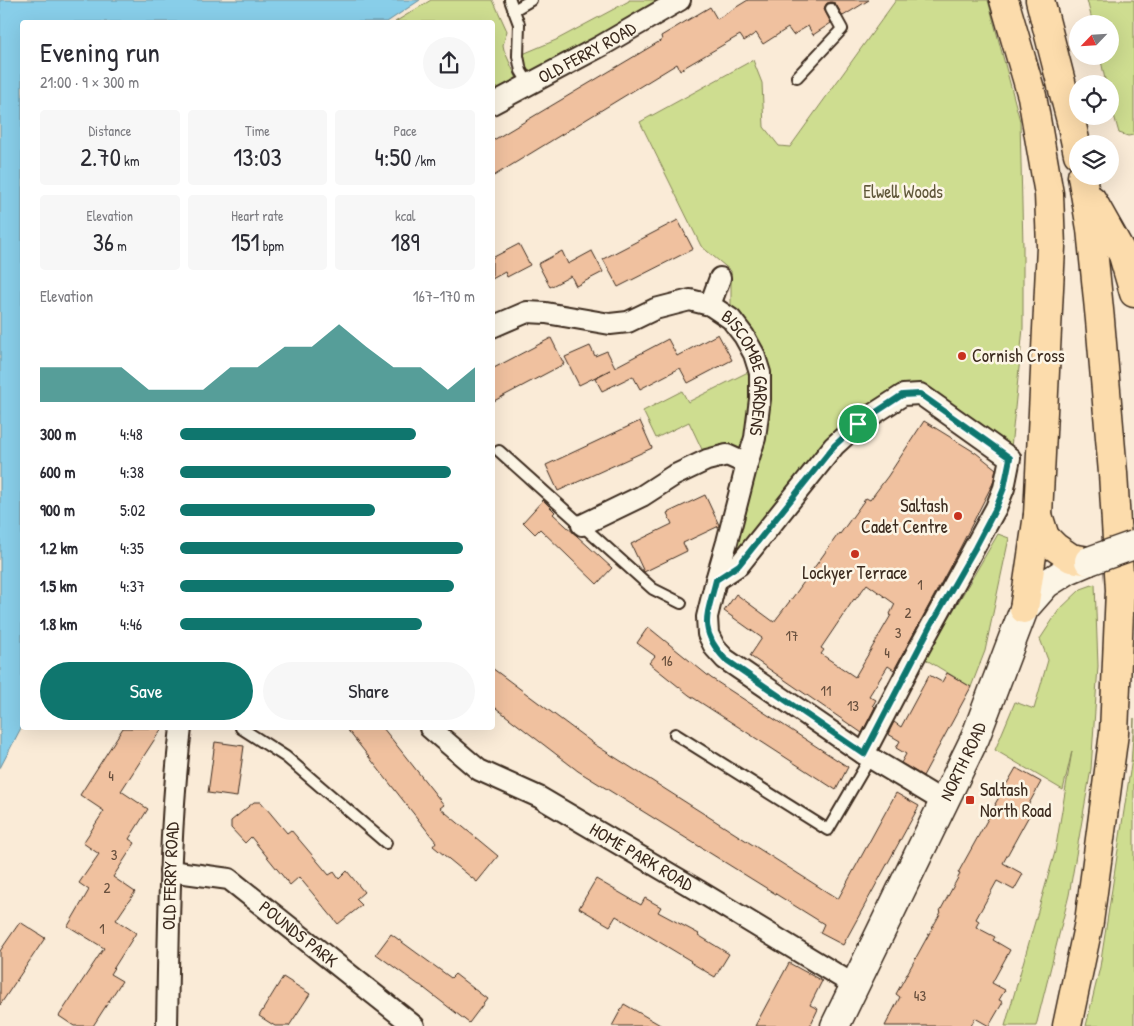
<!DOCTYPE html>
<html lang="en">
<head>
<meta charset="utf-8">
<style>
  :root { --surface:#fff; --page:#f7f7f7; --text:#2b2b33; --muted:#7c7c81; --accent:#0f766e }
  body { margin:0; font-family:"Patrick Hand",sans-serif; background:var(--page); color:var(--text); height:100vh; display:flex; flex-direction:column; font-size:19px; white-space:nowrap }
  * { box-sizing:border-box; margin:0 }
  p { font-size:16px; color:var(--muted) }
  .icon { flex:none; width:28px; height:28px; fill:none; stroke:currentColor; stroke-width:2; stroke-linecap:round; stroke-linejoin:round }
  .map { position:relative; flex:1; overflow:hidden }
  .details { position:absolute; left:20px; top:20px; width:475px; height:710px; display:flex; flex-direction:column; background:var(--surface); border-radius:5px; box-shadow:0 5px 20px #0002 }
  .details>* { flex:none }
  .needle { width:32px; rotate:245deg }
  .controls { position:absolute; left:1069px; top:15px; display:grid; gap:10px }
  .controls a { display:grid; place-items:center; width:50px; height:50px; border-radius:50%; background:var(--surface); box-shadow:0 5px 20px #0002; font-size:25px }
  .pin { position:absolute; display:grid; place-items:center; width:42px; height:42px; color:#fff; margin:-21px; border:2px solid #fff; border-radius:50%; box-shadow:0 1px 5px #0007 }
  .round { display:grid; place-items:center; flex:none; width:52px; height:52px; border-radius:26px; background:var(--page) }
  .summary { display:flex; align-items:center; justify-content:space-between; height:85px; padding:0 20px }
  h1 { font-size:28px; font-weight:600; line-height:38px }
  .metrics { display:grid; grid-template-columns:repeat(3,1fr); gap:8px; height:85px; padding:5px 20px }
  .metrics div { display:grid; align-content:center; border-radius:5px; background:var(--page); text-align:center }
  .metrics b { font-size:25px; font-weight:600 }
  .metrics small { font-size:14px; font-weight:400 }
  .metrics p { font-size:14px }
  .chart { height:140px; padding:10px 20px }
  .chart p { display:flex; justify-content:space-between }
  .chart svg { width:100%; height:90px; margin-top:5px; fill:var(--accent); opacity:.7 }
  .cta { display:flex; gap:10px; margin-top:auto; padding:10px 20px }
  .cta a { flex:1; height:58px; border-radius:30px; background:var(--accent); color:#fff; font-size:20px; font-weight:600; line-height:58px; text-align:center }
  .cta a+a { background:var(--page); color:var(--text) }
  ul { padding:0 20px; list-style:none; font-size:16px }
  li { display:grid; grid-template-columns:80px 60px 1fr; align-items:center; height:38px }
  li i { height:12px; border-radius:6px; background:var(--accent) }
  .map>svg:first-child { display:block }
  .green { fill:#cedd90; stroke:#848457 }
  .water { fill:#88cee9; stroke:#698c98 }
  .building { fill:#f0c19f; stroke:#3b2a1e; fill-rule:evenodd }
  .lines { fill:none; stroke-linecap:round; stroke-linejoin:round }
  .lane-casing { stroke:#3b2a1e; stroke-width:14 }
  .street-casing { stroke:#3b2a1e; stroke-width:24 }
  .secondary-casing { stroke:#3b2a1e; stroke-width:31 }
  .highway-casing { stroke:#3b2a1e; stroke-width:31 }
  .lane { stroke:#fcf5e5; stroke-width:10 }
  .street { stroke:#fcf5e5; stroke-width:20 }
  .secondary { stroke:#fcf5e5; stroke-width:28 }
  .highway { stroke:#fcdcac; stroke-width:28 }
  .secondary-bridge-casing { stroke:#3b2a1e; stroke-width:31; stroke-linecap:butt }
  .secondary-bridge { stroke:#fcf5e5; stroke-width:28 }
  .route-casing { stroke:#fff; stroke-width:10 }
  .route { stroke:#0f766e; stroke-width:6 }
  .poi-dot { fill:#c8321e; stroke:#fcf5e5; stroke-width:2 }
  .labels { text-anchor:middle; stroke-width:5; stroke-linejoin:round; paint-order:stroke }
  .number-label { font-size:15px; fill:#68503e }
  .street-label { font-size:18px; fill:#3b2a1e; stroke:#fcf5e5 }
  .park-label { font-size:18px; fill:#60573a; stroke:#fcf5e5 }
  .poi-label { font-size:18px; fill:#3b2a1e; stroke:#fcf5e5; text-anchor:start }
</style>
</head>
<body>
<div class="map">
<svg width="1134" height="1026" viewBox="0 0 1134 1026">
  <rect width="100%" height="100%" fill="#faebd7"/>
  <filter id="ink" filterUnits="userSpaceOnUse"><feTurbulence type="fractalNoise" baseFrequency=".02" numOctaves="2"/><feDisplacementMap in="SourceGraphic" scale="10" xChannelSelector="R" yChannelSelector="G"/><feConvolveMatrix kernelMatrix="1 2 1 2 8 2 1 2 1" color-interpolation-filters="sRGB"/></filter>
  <g filter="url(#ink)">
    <!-- green -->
    <g class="green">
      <polygon points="431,0 493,0 507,31 503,45 504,50 521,88 493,104 492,22 395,22"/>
      <polygon points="629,0 680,0 529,84 518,56 556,40 629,1"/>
      <polygon points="896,0 988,0 1020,121 1023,246 1023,328 1010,458 920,394 869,416 716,580 747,464 707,460 689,422 656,438 643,411 682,391 688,402 758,367 731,319 731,271 701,246 640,122 753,60 762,83 764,127 779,146 790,147"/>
      <polygon points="1087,0 1134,0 1134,135 1128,136 1119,133 1110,101 1110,84 1106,84 1100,56 1110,56 1110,24 1093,24"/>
      <polygon points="998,534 1009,538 985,651 971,687 925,659"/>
      <polygon points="1095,584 1098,666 1091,769 1069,895 1036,1026 1005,1026 1055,852 1072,751 1063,790 995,750 1015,702 1034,709 1048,660 1040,639 1059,610 1081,589"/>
      <polygon points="1134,718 1134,1026 1086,1026 1100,967 1131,765"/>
    </g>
    <!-- water -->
    <polygon class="water" points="0,0 420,0 387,22 22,22 22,726 0,768"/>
    <!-- building -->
    <g class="building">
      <polygon points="748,0 869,0 843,16 835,3 831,2 827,3 825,6 824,9 831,23 813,35 808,26 793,35 788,28 763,44 756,33 744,41 740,35 680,70 677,64 492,177 492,141 662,40 661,36 710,7 717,19"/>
      <polygon points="678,220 693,249 618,287 603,259"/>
      <polygon points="519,244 530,265 507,277 505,272 492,279 492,258"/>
      <polygon points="562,251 568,264 592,251 603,272 576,286 571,276 550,287 538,264"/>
      <polygon points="718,334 732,360 688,383 680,368 640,389 633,376 602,391 595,378 610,370 579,385 565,357 590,346 595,356 607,351 615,367 668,339 677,356"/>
      <polygon points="551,338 564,364 492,402 492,369"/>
      <polygon points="640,421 652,448 558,491 546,465"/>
      <path d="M924,421l52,32 20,16 -3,14 -33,65 -66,122 -6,-4 -19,30 7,4 -3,5 2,2 -13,26 -112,-77 12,-18 -38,-27 12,-17 38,28 22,-29 43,-60 1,1 26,-36 4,2 18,-24zM867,584l28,20 -5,10 1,1 -36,62 -34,-23 3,-4 -3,-2 33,-49 1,1z"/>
      <polygon points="705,495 719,525 719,526 683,543 687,551 644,572 631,544 672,524 667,513"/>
      <polygon points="543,500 555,512 553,514 612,568 597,584 540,529 535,534 523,522"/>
      <polygon points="648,627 711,678 848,767 836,790 689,695 649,663 655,656 637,643"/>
      <polygon points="492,668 594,744 838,899 896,793 919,806 843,945 820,933 824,924 578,771 492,705"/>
      <polygon points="947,673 971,687 923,776 901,763 906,754 896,748 900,741 888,734 894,722 901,727 929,675 942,682"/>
      <polygon points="123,728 162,728 121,791 148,809 129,839 135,843 113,877 135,892 116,920 136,933 110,974 122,981 93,1026 74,1026 59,1016 104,948 68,926 89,890 79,883 99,854 83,843 104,811 80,795"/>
      <polygon points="346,728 383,728 444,805 440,808 498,856 477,882 433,846 436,842"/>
      <polygon points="215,742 244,746 237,797 208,793"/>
      <polygon points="1016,768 1041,782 1026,809 1031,812 1003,863 1023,874 1014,890 997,881 976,919 979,921 976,927 995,937 993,940 1010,950 992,983 1005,990 999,1000 1003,1002 989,1026 975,1018 971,1026 885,1026 900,997 896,994 941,912 940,911 960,874 958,873 996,804 995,804"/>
      <polygon points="254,802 261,802 287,833 291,830 329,875 334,872 339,879 347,871 364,892 356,899 362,905 338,924 299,877 290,885 251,837 245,843 231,828 231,821"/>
      <polygon points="596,879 641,905 645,898 661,907 658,912 699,934 698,935 729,954 715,977 690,962 691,961 616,916 610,926 579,908"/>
      <polygon points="20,922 45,938 0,1005 0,951"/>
      <polygon points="391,934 451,978 455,974 487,999 469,1023 420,985 419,985 376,954"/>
      <polygon points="789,963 822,981 810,1005 818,1009 810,1026 755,1026"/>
      <polygon points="283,977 310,994 289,1026 275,1026 259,1016"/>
      <polygon points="624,1004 662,1026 612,1026"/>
    </g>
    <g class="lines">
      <!-- lane casing -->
      <g class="lane-casing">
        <g id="lane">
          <polyline points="510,0 519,24 518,56 521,71 529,84"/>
          <polyline points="514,10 531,0"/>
          <polyline points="797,77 842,29 831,9"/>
          <polyline points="499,451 653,589 681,603"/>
          <polyline points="241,728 286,757 386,843"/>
          <polyline points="675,734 828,830 870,758"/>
        </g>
      </g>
      <!-- street casing -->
      <g class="street-casing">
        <g id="street">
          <path id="s1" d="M492,104l109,-58 79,-46"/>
          <polyline points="710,305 720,278"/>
          <path id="s2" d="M492,327l35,-15 19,1 64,11 18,-2 27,-13 35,-9 20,5 21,14 13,17 10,18 6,19v26l-5,39 -8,26 -20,78 -11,38 -9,37 1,17 7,14 10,11 139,95 80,48"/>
          <polyline points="582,525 642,496 673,476 707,460 727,455 747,464"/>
          <polyline points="716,580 739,565 834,446 858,424 903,395 920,394 1010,458 1004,488 996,508 916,654 864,754"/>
          <path id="s3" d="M430,728l49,42 60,27 160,94 155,94"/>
          <path id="s4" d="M170,871l59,8 185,147"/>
          <path id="s5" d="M167,1026c2,-100 2,-199 14,-298"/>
        </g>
      </g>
      <!-- secondary casing -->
      <g class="secondary-casing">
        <g id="secondary">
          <path id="s6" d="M835,1026l140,-288 49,-129 22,-25 22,-14 21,-9"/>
        </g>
      </g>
      <!-- highway casing -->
      <g class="highway-casing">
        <g id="highway">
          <polyline points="1004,0 1032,96 1049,194 1051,247 1038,515 1024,609"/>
          <polyline points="1040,0 1071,121 1078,154"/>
          <polyline points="1092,200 1123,255 1134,293"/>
          <polyline points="1038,515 1045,537 1055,547 1071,558 1089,561"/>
          <polyline points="1067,1026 1089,922 1114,733 1120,590 1113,473 1100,320 1091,229 1082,176"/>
        </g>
      </g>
      <!-- lane -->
      <use href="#lane" class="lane"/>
      <!-- street -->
      <use href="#street" class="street"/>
      <!-- secondary -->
      <use href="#secondary" class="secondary"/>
      <!-- highway -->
      <use href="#highway" class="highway"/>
      <!-- secondary-bridge casing -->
      <g class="secondary-bridge-casing">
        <polyline id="secondary-bridge" points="1089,561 1134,545"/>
      </g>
      <!-- secondary-bridge -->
      <use href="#secondary-bridge" class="secondary-bridge"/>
    </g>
  </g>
  <g class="lines" filter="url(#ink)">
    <!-- route casing -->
    <g class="route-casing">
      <path id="route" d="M920,394l90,64 -6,30 -8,20 -21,40 -44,77 -67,129 -139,-95c-28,-30 -17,-45 -9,-79l23,-15 95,-119 24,-22 44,-29z"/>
    </g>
    <!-- route -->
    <use href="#route" class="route"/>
  </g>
  <!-- markers -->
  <g class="poi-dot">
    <circle cx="962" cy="356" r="5"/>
    <circle cx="958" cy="516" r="5"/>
    <circle cx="855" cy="554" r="5"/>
    <rect x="965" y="795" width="10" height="10" rx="2.5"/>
  </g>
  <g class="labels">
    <!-- number labels -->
    <g class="number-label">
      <text x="920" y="590">1</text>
      <text x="908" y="618">2</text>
      <text x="898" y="638">3</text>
      <text x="792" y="641">17</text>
      <text x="887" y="658">4</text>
      <text x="667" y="666">16</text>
      <text x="826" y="696">11</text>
      <text x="853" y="711">13</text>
      <text x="111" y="781">4</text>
      <text x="114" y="860">3</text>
      <text x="107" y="893">2</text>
      <text x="102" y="934">1</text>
      <text x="920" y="1001">43</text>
    </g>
    <!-- street labels -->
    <g class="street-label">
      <text dy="6" stroke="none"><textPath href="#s1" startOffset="108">OLD FERRY ROAD</textPath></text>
      <text dy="6" stroke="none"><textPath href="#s2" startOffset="310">BISCOMBE GARDENS</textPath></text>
      <text dy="6" stroke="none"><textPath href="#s6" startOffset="294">NORTH ROAD</textPath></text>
      <text dy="6" stroke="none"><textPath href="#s3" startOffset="249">HOME PARK ROAD</textPath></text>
      <text dy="6" stroke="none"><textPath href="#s5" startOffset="150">OLD FERRY ROAD</textPath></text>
      <text dy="6" stroke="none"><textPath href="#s4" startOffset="148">POUNDS PARK</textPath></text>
    </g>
    <!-- park labels -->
    <g class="park-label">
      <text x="903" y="198">Elwell Woods</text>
    </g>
    <!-- poi labels -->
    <g class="poi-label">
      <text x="972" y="362">Cornish Cross</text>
      <text x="948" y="512" text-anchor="end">Saltash<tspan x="948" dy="21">Cadet Centre</tspan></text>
      <text x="855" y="579" text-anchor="middle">Lockyer Terrace</text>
      <text x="980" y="796">Saltash<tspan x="980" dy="21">North Road</tspan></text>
    </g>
  </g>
</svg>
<div class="controls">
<a><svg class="needle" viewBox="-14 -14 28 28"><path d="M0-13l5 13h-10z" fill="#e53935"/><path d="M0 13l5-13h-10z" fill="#7c7c81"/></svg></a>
<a><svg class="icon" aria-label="locate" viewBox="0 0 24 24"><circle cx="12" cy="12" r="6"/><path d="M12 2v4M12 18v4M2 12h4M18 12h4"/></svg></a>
<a><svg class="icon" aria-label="layers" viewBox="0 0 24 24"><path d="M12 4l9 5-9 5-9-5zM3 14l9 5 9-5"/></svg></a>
</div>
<div class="pin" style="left:858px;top:424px;background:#1e9e55"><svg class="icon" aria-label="arrive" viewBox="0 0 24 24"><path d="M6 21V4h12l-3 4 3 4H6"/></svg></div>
<section class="details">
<div class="summary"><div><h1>Evening run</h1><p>21:00 · 9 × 300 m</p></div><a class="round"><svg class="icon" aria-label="share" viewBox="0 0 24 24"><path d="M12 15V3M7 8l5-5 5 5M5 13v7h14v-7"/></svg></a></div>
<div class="metrics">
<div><p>Distance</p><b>2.70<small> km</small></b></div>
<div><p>Time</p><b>13:03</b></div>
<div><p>Pace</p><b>4:50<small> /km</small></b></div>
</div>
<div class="metrics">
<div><p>Elevation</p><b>36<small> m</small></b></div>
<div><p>Heart rate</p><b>151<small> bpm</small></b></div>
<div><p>kcal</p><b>189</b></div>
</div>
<div class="chart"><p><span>Elevation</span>167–170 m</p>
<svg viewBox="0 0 160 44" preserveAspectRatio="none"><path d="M0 44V27L10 27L20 27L30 27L40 38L50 38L60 38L70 27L80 27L90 17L100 17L110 6L120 17L130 27L140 27L150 38L160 27V44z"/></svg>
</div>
<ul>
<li><b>300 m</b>4:48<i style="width:80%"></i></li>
<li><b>600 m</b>4:38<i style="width:92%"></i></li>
<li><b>900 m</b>5:02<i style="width:66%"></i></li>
<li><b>1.2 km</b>4:35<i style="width:96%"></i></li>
<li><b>1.5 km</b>4:37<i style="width:93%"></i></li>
<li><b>1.8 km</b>4:46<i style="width:82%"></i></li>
</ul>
<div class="cta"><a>Save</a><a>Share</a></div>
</section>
</div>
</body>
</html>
